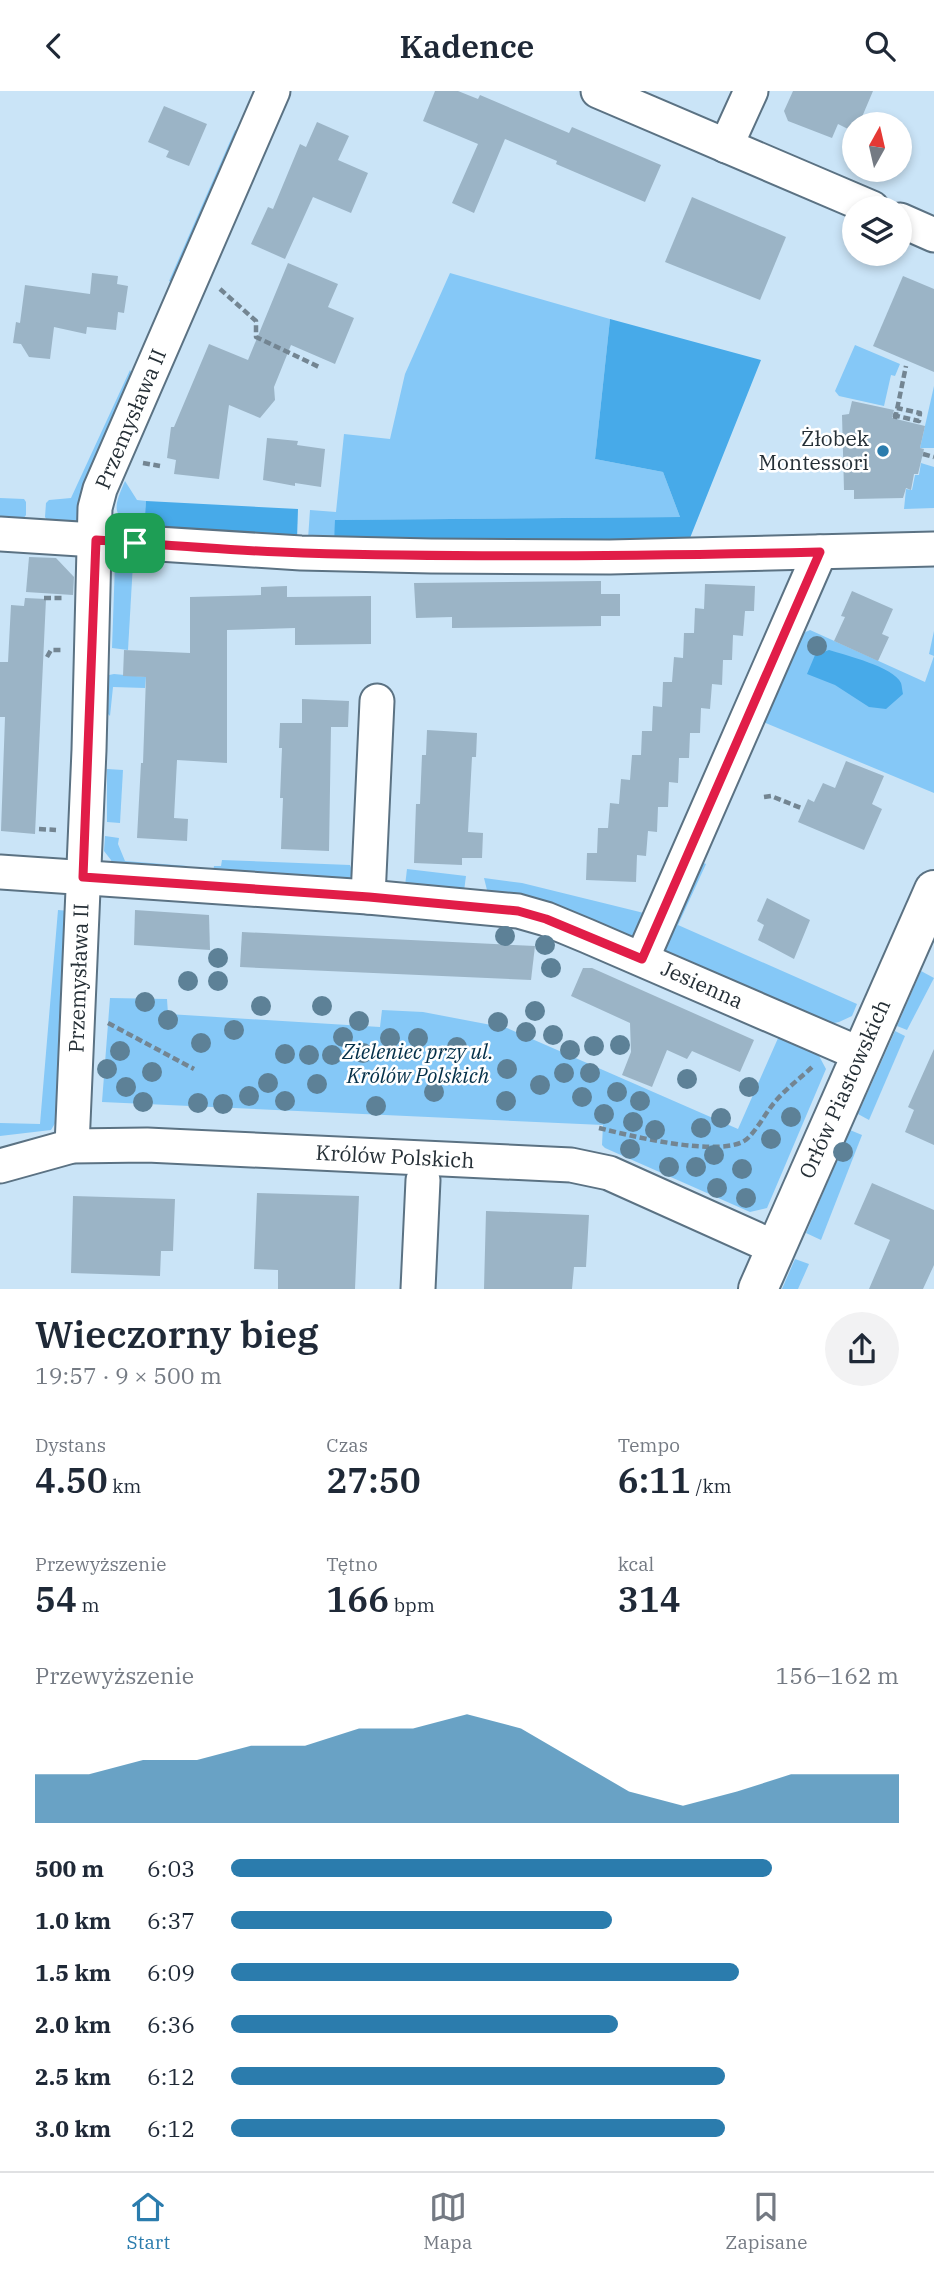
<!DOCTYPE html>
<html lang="pl">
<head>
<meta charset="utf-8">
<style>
  :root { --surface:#fff; --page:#f2f2f3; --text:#1f2937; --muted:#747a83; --line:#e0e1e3; --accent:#2b7cad }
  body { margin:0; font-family:"IBM Plex Serif",serif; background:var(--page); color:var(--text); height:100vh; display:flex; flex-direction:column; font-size:26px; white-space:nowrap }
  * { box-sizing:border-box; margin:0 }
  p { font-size:23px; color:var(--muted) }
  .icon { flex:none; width:38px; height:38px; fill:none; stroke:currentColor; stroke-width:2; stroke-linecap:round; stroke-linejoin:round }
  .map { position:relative; height:1198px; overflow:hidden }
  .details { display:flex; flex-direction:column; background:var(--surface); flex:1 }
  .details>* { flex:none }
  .needle { width:46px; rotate:8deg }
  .fabs { position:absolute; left:842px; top:21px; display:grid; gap:14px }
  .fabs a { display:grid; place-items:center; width:70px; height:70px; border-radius:50%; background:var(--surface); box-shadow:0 4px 10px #0003; font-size:35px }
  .pin { position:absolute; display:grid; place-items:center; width:60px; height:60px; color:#fff; margin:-30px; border-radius:14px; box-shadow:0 4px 10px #0006 }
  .round { display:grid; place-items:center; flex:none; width:74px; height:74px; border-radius:37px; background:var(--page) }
  .summary { display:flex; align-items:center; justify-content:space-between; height:119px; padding:0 35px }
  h1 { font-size:38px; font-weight:600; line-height:52px }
  .figures { display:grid; grid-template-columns:repeat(3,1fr); gap:10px; height:119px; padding:7px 35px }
  .figures div { display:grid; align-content:center }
  .figures b { font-size:35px; font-weight:600 }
  .figures small { font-size:19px; font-weight:400 }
  .figures p { font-size:19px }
  .chart { height:196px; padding:14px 35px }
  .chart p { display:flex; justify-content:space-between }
  .chart svg { width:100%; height:126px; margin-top:7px; fill:var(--accent); opacity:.7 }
  ul { padding:0 35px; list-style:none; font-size:23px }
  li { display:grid; grid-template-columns:112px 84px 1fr; align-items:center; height:52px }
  li i { height:18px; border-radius:9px; background:var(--accent) }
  header { display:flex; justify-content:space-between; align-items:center; height:91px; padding:0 35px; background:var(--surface); font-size:32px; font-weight:600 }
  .tab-bar { display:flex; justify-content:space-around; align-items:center; height:98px; border-top:2px solid var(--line); background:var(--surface); font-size:19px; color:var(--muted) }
  .tab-bar a { display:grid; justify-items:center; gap:4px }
  .tab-bar .on { color:var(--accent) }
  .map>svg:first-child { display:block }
  .green { fill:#85c8f7 }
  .forest { fill:#47aae9 }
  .building { fill:#9bb4c6 }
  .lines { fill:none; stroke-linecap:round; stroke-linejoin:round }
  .street-casing { stroke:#5b7283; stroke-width:37 }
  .secondary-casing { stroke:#5b7283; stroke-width:42 }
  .path { stroke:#738592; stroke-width:4.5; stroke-dasharray:7 3.5; stroke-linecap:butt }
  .street { stroke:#fff; stroke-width:33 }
  .secondary { stroke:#fff; stroke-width:38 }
  .tree { fill:#5d8197 }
  .route-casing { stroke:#fff; stroke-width:14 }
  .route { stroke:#e11d48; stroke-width:9 }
  .poi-dot { fill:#2b7cad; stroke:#fff; stroke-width:2.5 }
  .labels { text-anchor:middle; stroke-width:5; stroke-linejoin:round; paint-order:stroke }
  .street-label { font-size:21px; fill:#252f36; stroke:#fff }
  .poi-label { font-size:21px; fill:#252f36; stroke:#fff; text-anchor:end }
  .park-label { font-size:21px; font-style:italic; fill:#043049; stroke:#fff }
</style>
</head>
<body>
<header><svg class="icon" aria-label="back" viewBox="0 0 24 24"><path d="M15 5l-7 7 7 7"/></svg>Kadence<svg class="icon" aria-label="search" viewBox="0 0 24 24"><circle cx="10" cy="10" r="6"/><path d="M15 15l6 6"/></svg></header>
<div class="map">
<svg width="934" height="1198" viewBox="0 0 934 1198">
  <rect width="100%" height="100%" fill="#cae4f7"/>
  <!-- green -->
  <g class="green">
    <polygon points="235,39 240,42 176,193 169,190"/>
    <polygon points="450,182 610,228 595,368 663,381 680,426 336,429 334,450 308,448 310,419 336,421 344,343 390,348 405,283"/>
    <polygon points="855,254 900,273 895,285 891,284 884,315 839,305 835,300"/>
    <polygon points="130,279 135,288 84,418 76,431 65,434 49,432 45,426 46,412 49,409 71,407"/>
    <polygon points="934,295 934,357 920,357"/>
    <polygon points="921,372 934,376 934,417 904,418 906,398 912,399 915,384 919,384"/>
    <path d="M125,390l12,19 9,1 -1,23c-34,-4 -33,-14 -20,-43z"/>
    <polygon points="0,407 24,408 26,411 26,424 21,431 0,429"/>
    <polygon points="115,472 133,472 128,559 112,557"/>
    <polygon points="810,539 925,591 934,565 929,563 934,540 934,702 761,630 799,544"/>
    <polygon points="114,583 146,586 145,597 113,596 110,625 108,623 109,584"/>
    <polygon points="107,678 123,679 120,732 107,731"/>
    <polygon points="105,745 119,747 118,753 125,770 187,775 187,781 113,776 111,769 104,760"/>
    <polygon points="222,769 350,774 353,782 349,788 340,790 213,782 214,775 221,775"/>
    <polygon points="699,770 706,773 678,834 857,913 852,925 839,931 824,934 667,865 664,857"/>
    <polygon points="407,778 466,785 464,800 405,795"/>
    <polygon points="484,787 522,792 648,823 634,847 628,848 488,803"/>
    <polygon points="58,819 70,820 57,1029 51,1039 0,1045 0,1032 40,1033"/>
    <polygon points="921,880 934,887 907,939 897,935"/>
    <polygon points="110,907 167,908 168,923 380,936 382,919 423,921 507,937 738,1038 779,945 818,963 826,978 767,1117 750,1121 605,1057 602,1054 603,1034 102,1011"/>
    <polygon points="895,940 905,945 869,1029 858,1023"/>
    <polygon points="850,1039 862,1044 821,1149 806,1142"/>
    <polygon points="795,1168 809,1173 798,1198 782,1198"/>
  </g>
  <!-- forest -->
  <g class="forest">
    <polygon points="610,228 761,269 688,452 334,450 335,429 680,426 663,381 595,368"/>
    <polygon points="146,410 298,418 297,448 144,440"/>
    <path d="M829,559c16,5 65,17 72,33 1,3 1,7 2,11l-17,15 -17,-2 -34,-22 -28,-11 8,-19z"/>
  </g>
  <!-- building -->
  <g class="building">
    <polygon points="435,0 458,0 478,8 480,4 569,42 572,36 661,74 645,111 556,73 557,70 505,48 474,122 452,112 478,53 423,30"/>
    <polygon points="793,0 873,0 859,33 854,33 854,41 838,33 832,47 788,30 784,20"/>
    <polygon points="164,15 207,33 189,75 166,66 169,60 148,51"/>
    <polygon points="317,31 349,45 338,69 368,82 351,122 313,106 285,168 251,153 268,116 273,118 300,53 306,56"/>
    <polygon points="692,106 786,146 760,209 665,171"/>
    <polygon points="288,172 338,193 328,216 354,227 335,273 291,254 274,296 275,309 260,327 229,314 219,388 174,383 176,369 167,367 171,336 174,336 209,253 248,269"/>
    <polygon points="92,182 118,185 117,193 128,195 124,222 118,221 116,239 87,236 86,243 54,236 50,268 29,266 21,253 13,252 16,231 20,232 25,194 90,203"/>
    <polygon points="903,185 934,198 934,281 873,255"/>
    <polygon points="852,310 894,319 892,327 925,335 920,357 924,358 918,383 914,383 911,399 906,397 903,407 854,408 854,399 844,399 842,324 849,323"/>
    <polygon points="267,347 298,350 297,354 325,358 321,396 295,392 295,395 263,389"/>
    <polygon points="29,466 56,467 74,486 73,504 26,501"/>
    <polygon points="601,490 601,503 620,503 620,525 601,525 601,535 452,537 452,526 416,527 414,492"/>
    <polygon points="705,493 755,495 754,520 745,520 743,545 733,544 732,569 723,569 722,594 712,593 710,618 701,617 700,642 690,642 689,667 679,667 678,692 669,691 668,716 658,716 657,741 648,740 646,765 637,764 636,791 586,789 587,762 597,762 598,737 608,737 610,712 619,713 621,688 630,689 632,664 641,664 642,640 652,640 653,615 662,616 663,591 672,591 674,566 683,567 684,542 694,542 695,517 704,518"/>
    <polygon points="287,495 287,506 371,505 371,553 295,554 295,537 227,539 227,672 177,669 174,727 188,728 187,750 137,747 141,672 143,672 146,586 123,585 124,559 190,562 190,506 261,504 261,496"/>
    <polygon points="852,500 893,518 882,543 889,546 878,570 834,550 845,526 841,525"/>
    <polygon points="25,507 46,508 35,743 1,740 5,626 0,626 0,571 8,571 11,514 24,515"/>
    <polygon points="302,608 349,610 348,636 331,636 329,760 281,758 283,707 280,707 282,657 279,657 280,632 302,632"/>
    <polygon points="427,639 477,642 476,666 472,666 468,741 483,742 482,767 462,767 462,774 414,772 416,713 420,713 422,664 426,664"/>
    <polygon points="846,670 884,685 872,713 882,718 864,759 798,731 808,708 814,711 823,692 835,697"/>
    <polygon points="767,807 810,829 794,868 758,849 764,834 757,830"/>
    <polygon points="135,819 209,824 210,859 134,854"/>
    <polygon points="242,841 535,855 531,889 240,876"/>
    <polygon points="583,877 592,877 754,949 740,981 692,960 687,968 667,959 652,996 622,984 631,961 630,932 571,905"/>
    <polygon points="934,958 934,1054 905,1041 914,1019 908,1016"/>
    <polygon points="872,1092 934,1119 934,1174 923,1198 869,1198 890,1149 854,1133"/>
    <polygon points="257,1102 359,1105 355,1198 278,1198 278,1179 254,1178"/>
    <polygon points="73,1105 175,1108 173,1160 161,1160 160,1185 71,1182"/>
    <polygon points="486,1120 589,1124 586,1176 574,1176 572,1198 484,1198"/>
  </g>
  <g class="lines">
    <!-- street casing -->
    <g class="street-casing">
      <g id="street">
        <polyline points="598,0 872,117"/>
        <polyline points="726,55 751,0"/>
        <polyline points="900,129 934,144"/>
        <polyline points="0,443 301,462 431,465 610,466 934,458"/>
        <polyline points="0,781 368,806 518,820 546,828 587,845 860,963"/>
        <polyline points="368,806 377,610"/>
        <polyline points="642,868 820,461"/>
        <polyline points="72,1055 89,659 95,417 100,398 273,0"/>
        <polyline points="0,1075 72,1055 147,1054 571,1074 609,1082 776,1157"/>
        <polyline points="418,1198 423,1089"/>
      </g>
    </g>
    <!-- secondary casing -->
    <g class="secondary-casing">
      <polyline id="secondary" points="758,1198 934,799"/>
    </g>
    <!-- path -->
    <g class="path">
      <polyline points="220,198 256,230 256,246 319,276"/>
      <polyline points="893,324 919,330 920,322 897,317"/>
      <polyline points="895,328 906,275"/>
      <polyline points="923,363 934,366"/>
      <polyline points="143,372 160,375"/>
      <polyline points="44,507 65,507"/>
      <polyline points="47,566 51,559 63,559"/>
      <polyline points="764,706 771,705 801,717"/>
      <polyline points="39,738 56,739"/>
      <polyline points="108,932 194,978"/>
      <path d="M599,1037c28,7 127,32 149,10 10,-10 17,-24 26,-35 11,-14 27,-25 39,-37"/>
    </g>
    <!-- street -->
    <use href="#street" class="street"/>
    <!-- secondary -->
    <use href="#secondary" class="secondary"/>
  </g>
  <!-- trees -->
  <g class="tree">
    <circle cx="817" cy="555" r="10"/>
    <circle cx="505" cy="845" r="10"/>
    <circle cx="545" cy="854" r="10"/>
    <circle cx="218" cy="867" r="10"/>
    <circle cx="551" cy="877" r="10"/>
    <circle cx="188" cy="890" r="10"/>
    <circle cx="218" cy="890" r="10"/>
    <circle cx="145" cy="911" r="10"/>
    <circle cx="261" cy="915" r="10"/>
    <circle cx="322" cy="915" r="10"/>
    <circle cx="535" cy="920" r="10"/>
    <circle cx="168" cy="929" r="10"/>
    <circle cx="359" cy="930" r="10"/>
    <circle cx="498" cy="931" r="10"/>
    <circle cx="234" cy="939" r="10"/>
    <circle cx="526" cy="941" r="10"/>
    <circle cx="553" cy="944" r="10"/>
    <circle cx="343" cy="946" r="10"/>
    <circle cx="390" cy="947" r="10"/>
    <circle cx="418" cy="947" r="10"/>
    <circle cx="201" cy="952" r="10"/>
    <circle cx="620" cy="954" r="10"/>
    <circle cx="594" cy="955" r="10"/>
    <circle cx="457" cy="956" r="10"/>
    <circle cx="570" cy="959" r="10"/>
    <circle cx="120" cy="960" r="10"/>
    <circle cx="363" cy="962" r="10"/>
    <circle cx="285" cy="963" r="10"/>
    <circle cx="309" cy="964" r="10"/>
    <circle cx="332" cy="964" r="10"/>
    <circle cx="107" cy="978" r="10"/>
    <circle cx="507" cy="978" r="10"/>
    <circle cx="152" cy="981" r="10"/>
    <circle cx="564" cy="982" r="10"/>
    <circle cx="590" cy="982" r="10"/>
    <circle cx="687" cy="988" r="10"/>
    <circle cx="268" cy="992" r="10"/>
    <circle cx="317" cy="993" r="10"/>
    <circle cx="540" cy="994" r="10"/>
    <circle cx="126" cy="996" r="10"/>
    <circle cx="749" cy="996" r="10"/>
    <circle cx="434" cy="1001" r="10"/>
    <circle cx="617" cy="1001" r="10"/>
    <circle cx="249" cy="1005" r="10"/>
    <circle cx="582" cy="1006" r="10"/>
    <circle cx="285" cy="1010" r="10"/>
    <circle cx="506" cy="1010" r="10"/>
    <circle cx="640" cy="1010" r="10"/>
    <circle cx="143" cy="1011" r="10"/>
    <circle cx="198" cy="1012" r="10"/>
    <circle cx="223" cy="1013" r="10"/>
    <circle cx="376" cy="1015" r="10"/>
    <circle cx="604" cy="1023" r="10"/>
    <circle cx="791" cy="1026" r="10"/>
    <circle cx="721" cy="1027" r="10"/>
    <circle cx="633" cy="1031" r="10"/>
    <circle cx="701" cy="1037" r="10"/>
    <circle cx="655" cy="1039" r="10"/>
    <circle cx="771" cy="1048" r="10"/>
    <circle cx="630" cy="1058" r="10"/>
    <circle cx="843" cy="1061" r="10"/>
    <circle cx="714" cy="1064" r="10"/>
    <circle cx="669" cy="1076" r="10"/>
    <circle cx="696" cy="1076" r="10"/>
    <circle cx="742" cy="1078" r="10"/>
    <circle cx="717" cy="1097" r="10"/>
    <circle cx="746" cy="1107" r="10"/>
  </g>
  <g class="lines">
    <!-- route casing -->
    <g class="route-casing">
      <path id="route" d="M96,449c69,5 138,11 207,13 173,5 345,3 517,-1l-178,407 -96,-40 -28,-8 -149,-14 -286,-20z"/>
    </g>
    <!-- route -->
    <use href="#route" class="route"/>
  </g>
  <!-- markers -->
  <circle class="poi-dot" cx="883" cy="360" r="7"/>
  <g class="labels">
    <!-- street labels -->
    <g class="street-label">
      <text transform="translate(131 328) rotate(-67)" y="7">Przemysława II</text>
      <text transform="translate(79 887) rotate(-88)" y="7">Przemysława II</text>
      <text transform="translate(702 894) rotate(24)" y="7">Jesienna</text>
      <text transform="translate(845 998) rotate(-66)" y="7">Orłów Piastowskich</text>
      <text transform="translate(395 1066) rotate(3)" y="7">Królów Polskich</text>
    </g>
    <!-- poi labels -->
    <g class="poi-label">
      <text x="869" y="355">Żłobek<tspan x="869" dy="24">Montessori</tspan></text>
    </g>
    <!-- park labels -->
    <g class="park-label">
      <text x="418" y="968">Zieleniec przy ul.<tspan x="418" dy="24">Królów Polskich</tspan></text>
    </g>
  </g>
</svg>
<div class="fabs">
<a><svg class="needle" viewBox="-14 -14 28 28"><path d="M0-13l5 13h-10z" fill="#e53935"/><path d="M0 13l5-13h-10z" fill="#747a83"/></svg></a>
<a><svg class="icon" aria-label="layers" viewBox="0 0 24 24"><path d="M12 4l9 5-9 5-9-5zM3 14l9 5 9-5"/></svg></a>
</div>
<div class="pin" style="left:135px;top:452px;background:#1e9e55"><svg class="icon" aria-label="arrive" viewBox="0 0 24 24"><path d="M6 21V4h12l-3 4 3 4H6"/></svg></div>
</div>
<section class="details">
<div class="summary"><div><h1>Wieczorny bieg</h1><p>19:57 · 9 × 500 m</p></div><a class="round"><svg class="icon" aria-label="share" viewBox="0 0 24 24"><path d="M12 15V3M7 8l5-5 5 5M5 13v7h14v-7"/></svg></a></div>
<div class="figures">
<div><p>Dystans</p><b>4.50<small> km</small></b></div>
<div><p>Czas</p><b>27:50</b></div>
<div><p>Tempo</p><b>6:11<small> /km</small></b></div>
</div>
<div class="figures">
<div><p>Przewyższenie</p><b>54<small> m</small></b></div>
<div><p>Tętno</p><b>166<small> bpm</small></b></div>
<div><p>kcal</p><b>314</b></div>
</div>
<div class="chart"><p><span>Przewyższenie</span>156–162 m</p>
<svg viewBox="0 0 160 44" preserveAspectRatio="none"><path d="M0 44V27L10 27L20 22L30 22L40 17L50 17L60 11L70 11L80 6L90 11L100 22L110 33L120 38L130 33L140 27L150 27L160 27V44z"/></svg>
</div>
<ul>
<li><b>500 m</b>6:03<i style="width:81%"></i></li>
<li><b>1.0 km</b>6:37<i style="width:57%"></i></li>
<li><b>1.5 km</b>6:09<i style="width:76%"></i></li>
<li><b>2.0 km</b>6:36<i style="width:58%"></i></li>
<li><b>2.5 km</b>6:12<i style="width:74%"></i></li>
<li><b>3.0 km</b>6:12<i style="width:74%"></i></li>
</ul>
</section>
<nav class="tab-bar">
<a class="on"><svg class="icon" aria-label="home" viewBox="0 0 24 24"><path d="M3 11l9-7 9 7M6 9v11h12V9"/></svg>Start</a>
<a><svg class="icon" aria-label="map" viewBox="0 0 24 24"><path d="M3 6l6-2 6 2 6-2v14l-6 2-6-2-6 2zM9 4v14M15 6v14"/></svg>Mapa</a>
<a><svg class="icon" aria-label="saved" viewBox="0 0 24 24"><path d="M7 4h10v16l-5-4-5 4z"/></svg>Zapisane</a>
</nav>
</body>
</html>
